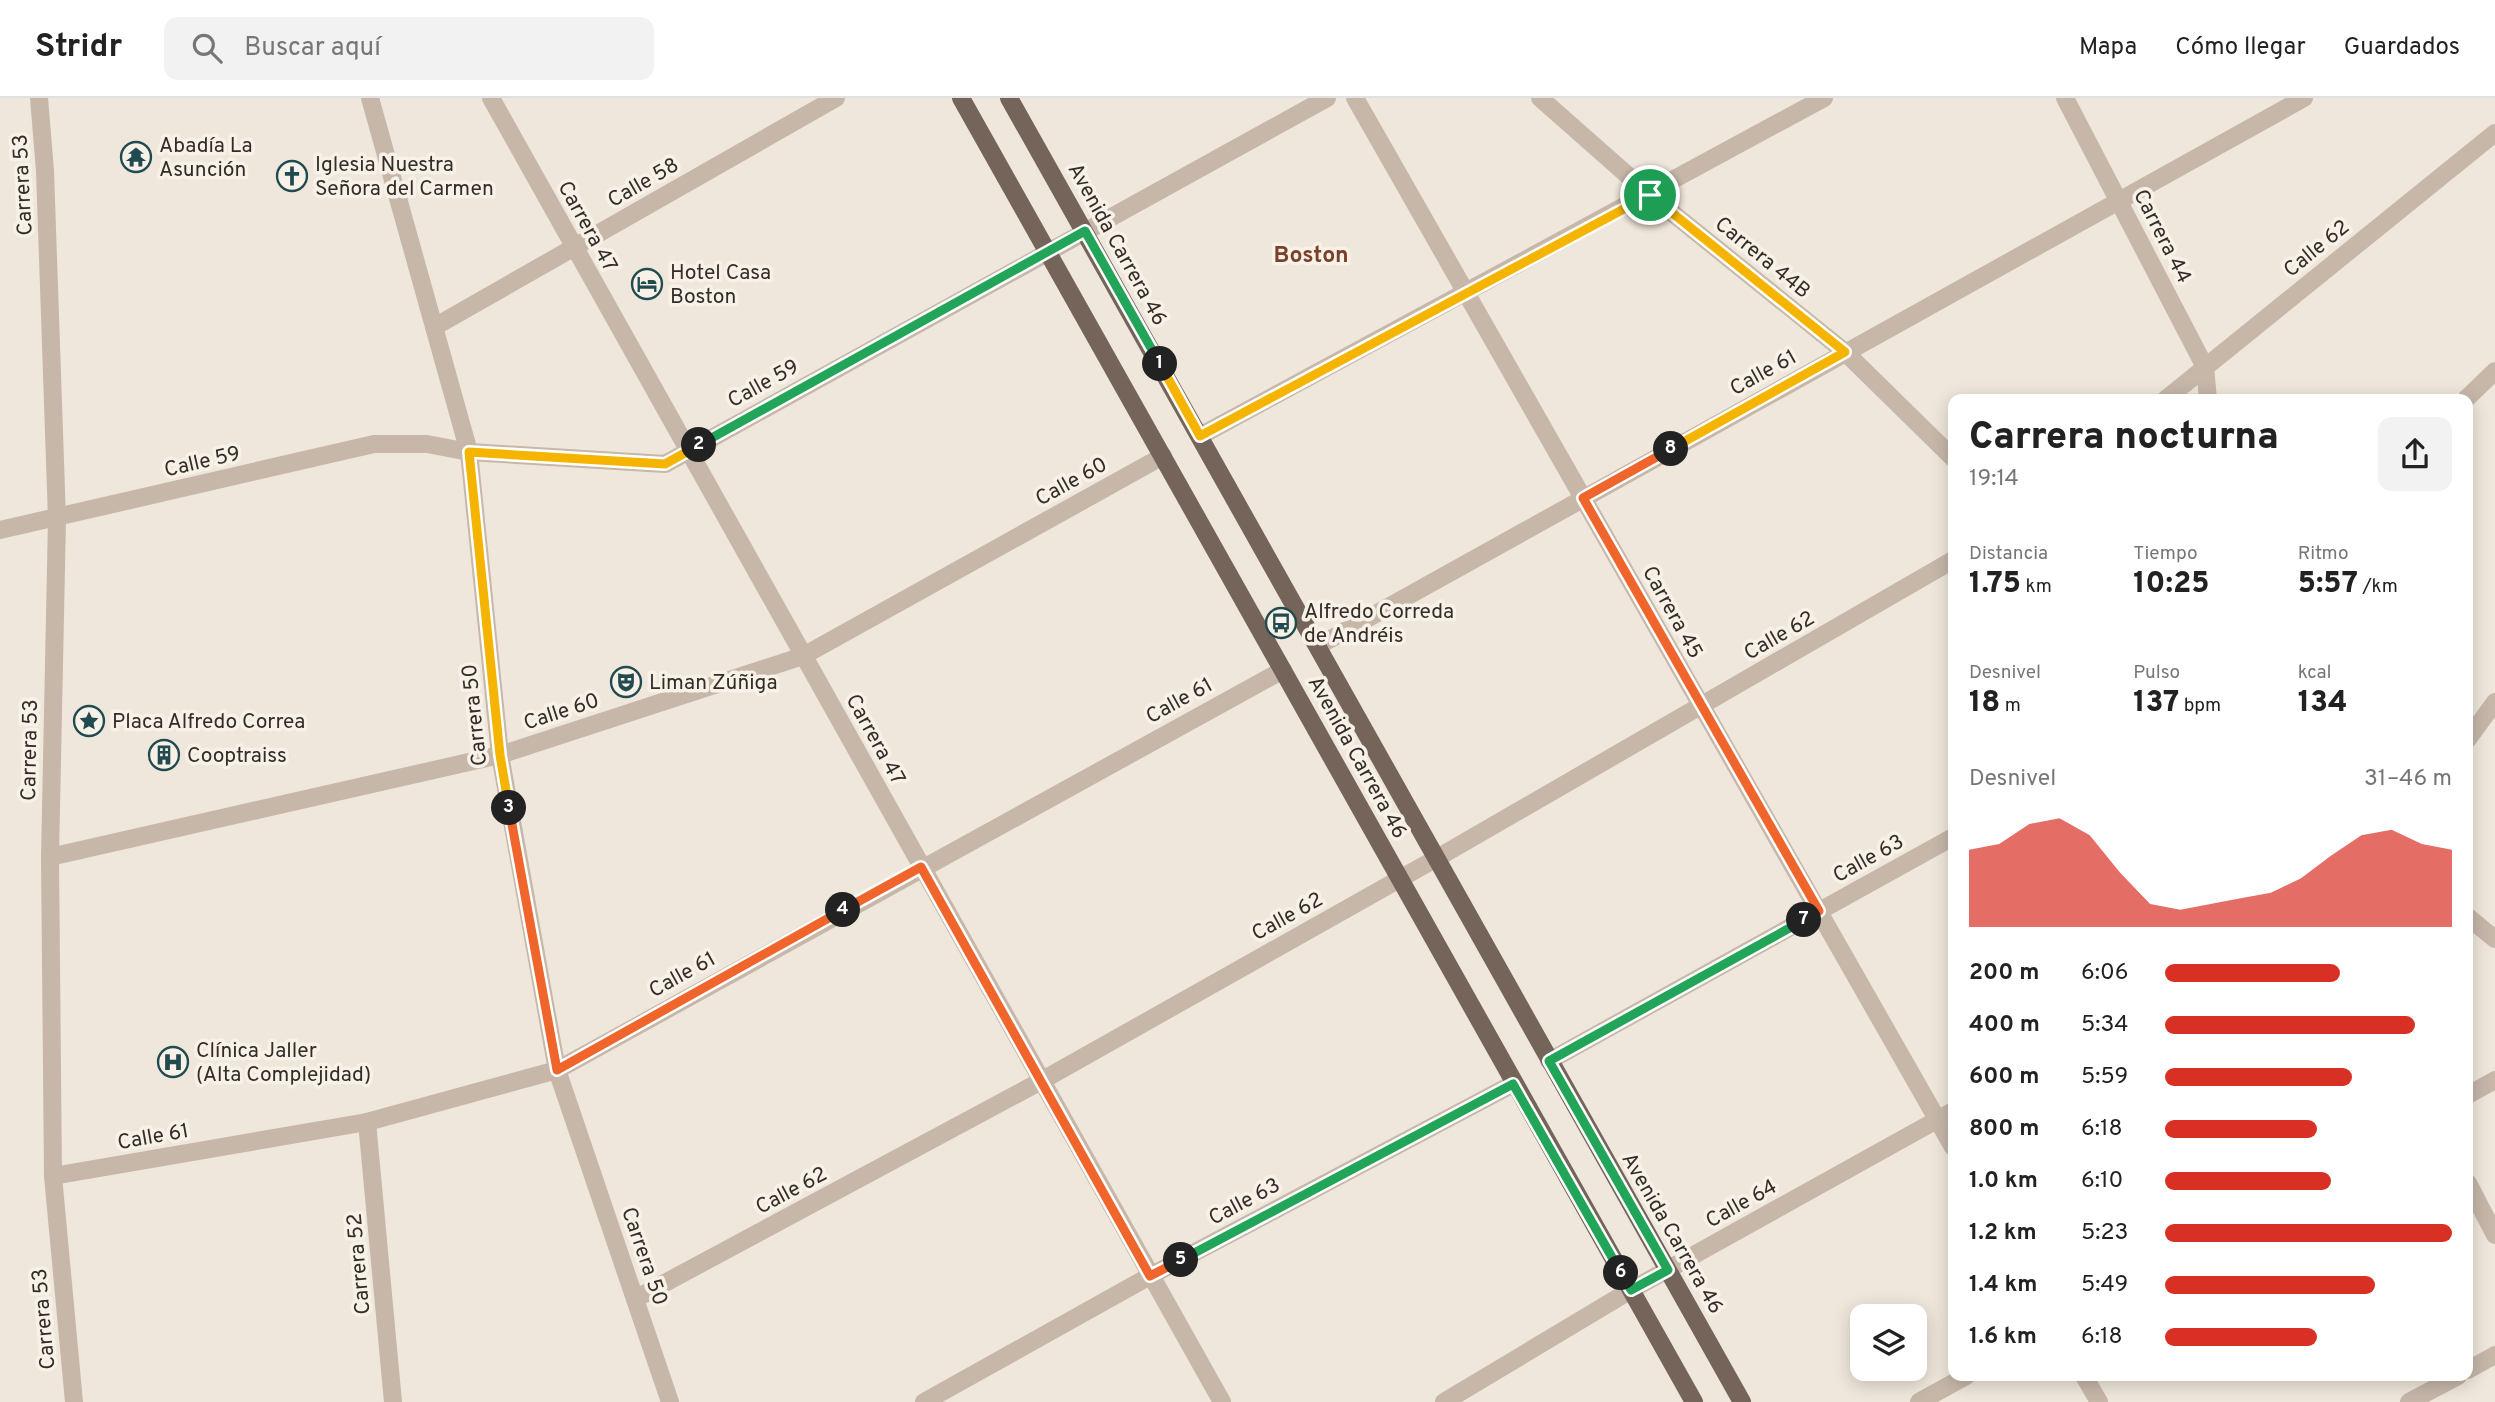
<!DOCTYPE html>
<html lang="es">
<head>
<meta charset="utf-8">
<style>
  :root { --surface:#fff; --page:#f2f2f2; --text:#222; --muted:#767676; --line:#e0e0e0; --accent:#d93025 }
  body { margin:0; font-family:Overpass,sans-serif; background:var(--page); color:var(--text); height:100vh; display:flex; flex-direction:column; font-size:26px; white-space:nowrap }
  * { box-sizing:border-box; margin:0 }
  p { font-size:23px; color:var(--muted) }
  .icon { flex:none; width:38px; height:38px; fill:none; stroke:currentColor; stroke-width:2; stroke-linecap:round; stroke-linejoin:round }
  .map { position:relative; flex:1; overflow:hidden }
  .panel { position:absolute; left:1948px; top:296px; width:525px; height:987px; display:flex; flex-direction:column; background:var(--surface); border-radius:14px; box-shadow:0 4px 18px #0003 }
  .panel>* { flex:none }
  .buttons { position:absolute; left:1850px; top:1206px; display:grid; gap:14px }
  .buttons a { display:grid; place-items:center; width:77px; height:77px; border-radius:14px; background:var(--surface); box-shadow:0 4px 18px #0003; font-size:35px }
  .pin { position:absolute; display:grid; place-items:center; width:60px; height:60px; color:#fff; margin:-30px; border:4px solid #fff; border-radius:50%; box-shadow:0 2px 7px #0007 }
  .km { position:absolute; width:35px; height:35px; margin:-18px; border-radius:50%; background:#222; color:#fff; font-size:19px; line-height:35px; text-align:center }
  .round { display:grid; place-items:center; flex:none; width:74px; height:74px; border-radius:14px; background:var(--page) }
  .headline { display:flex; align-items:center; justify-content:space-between; height:119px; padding:0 21px }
  h1 { font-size:38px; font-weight:800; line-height:52px }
  .metrics { display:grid; grid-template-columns:repeat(3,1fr); gap:10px; height:119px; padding:7px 21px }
  .metrics div { display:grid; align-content:center }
  .metrics b { font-size:30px; font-weight:800 }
  .metrics small { font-size:19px; font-weight:400 }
  .metrics p { font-size:19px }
  .chart { height:196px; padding:14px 21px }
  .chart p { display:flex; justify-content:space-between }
  .chart svg { width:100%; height:126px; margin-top:7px; fill:var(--accent); opacity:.7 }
  ul { padding:0 21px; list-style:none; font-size:23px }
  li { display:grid; grid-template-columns:112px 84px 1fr; align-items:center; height:52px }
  li i { height:18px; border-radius:9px; background:var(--accent) }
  header { display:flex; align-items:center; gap:42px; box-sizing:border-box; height:98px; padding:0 35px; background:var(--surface); border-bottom:2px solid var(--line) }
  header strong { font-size:33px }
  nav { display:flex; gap:38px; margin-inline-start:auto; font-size:24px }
  .search { width:490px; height:63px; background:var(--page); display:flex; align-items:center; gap:18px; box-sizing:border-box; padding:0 24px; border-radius:14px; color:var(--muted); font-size:26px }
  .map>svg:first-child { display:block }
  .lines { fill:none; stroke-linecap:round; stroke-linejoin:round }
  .minor { stroke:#c6b7a9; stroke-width:18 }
  .tertiary { stroke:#c6b7a9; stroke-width:18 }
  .primary { stroke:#74645a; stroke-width:18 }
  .split-1-casing { stroke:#fff; stroke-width:14 }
  .split-2-casing { stroke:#fff; stroke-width:14 }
  .split-3-casing { stroke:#fff; stroke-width:14 }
  .split-4-casing { stroke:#fff; stroke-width:14 }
  .split-5-casing { stroke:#fff; stroke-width:14 }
  .split-6-casing { stroke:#fff; stroke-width:14 }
  .split-7-casing { stroke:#fff; stroke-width:14 }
  .split-8-casing { stroke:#fff; stroke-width:14 }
  .split-9-casing { stroke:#fff; stroke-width:14 }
  .split-1 { stroke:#f5b400; stroke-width:9 }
  .split-2 { stroke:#22a559; stroke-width:9 }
  .split-3 { stroke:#f5b400; stroke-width:9 }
  .split-4 { stroke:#f0652b; stroke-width:9 }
  .split-5 { stroke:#f0652b; stroke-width:9 }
  .split-6 { stroke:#22a559; stroke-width:9 }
  .split-7 { stroke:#22a559; stroke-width:9 }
  .split-8 { stroke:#f0652b; stroke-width:9 }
  .split-9 { stroke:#f5b400; stroke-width:9 }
  .labels { text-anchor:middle; stroke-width:7; stroke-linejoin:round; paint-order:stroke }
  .poi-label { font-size:21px; fill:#342c28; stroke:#f7f1e7; text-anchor:start }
  .street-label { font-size:21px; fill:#342c28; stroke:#f7f1e7 }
  .neighbourhood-label { font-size:23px; font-weight:bold; fill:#7b4029; stroke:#f7f1e7 }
</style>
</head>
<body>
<header>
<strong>Stridr</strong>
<div class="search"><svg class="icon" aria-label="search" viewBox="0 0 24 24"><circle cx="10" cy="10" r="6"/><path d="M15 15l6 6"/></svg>Buscar aquí</div>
<nav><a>Mapa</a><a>Cómo llegar</a><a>Guardados</a></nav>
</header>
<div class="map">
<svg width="2495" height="1304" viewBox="0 0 2495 1304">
  <rect width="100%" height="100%" fill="#efe7db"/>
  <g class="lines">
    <!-- minor -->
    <g class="minor">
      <polyline points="1355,0 1953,1049"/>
      <polyline points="1540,0 1650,97 1845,254 1953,360"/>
      <polyline points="436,228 836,0"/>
      <polyline points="2166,301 2495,35"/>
      <polyline points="2466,301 2495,273"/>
      <polyline points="1200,338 1824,0"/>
      <polyline points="0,432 374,346 427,346 469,354 665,366 1327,0"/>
      <polyline points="2468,641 2495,604"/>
      <polyline points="50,759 500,657 803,558 1163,358"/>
      <polyline points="2468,819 2495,841"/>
      <polyline points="1549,963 1953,739"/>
      <polyline points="2468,997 2495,982"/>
      <polyline points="367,1024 393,1304"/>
      <polyline points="53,1078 367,1024 557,972 1283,572"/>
      <polyline points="635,1201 1041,983 1444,756 1953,462"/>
      <polyline points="2468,1272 2495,1257"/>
      <polyline points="2084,1278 2099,1304"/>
      <polyline points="924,1304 1150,1178 1513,986"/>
      <polyline points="1444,1304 1631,1192 1953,1013"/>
      <polyline points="1919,1304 1966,1278"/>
      <polyline points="2409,1304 2458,1278"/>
    </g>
    <!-- tertiary -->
    <g class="tertiary">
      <polyline points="39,0 45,73 57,421 50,759 53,1078 74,1304"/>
      <polyline points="370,0 469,354 500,657 557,972 670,1304"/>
      <polyline points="491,0 1222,1304"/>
      <polyline points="2065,0 2205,269 2208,301"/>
      <polyline points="1318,548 2304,0"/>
      <polyline points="2468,1085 2495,1137"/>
    </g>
    <!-- primary -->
    <g class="primary">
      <polyline points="961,0 1694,1304"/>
      <polyline points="1009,0 1742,1304"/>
    </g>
  </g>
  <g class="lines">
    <!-- split-1 casing -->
    <g class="split-1-casing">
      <polyline id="split-1" points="1160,266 1200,338 1650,97"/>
    </g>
    <!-- split-2 casing -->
    <g class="split-2-casing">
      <polyline id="split-2" points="699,347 1085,133 1160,266"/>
    </g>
    <!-- split-3 casing -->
    <g class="split-3-casing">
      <polyline id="split-3" points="509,710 500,657 469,354 665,366 699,347"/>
    </g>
    <!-- split-4 casing -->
    <g class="split-4-casing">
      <polyline id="split-4" points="509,710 557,972 843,812"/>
    </g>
    <!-- split-5 casing -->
    <g class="split-5-casing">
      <polyline id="split-5" points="843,812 921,769 1150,1178 1181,1162"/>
    </g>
    <!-- split-6 casing -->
    <g class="split-6-casing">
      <polyline id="split-6" points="1181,1162 1513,986 1621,1175"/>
    </g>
    <!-- split-7 casing -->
    <g class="split-7-casing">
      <polyline id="split-7" points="1621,1175 1631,1192 1668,1172 1549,963 1804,822"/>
    </g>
    <!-- split-8 casing -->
    <g class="split-8-casing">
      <polyline id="split-8" points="1671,351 1583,400 1819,813 1804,822"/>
    </g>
    <!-- split-9 casing -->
    <g class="split-9-casing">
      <polyline id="split-9" points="1650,97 1845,254 1671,351"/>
    </g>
    <!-- split-1 -->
    <use href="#split-1" class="split-1"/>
    <!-- split-2 -->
    <use href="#split-2" class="split-2"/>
    <!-- split-3 -->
    <use href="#split-3" class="split-3"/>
    <!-- split-4 -->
    <use href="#split-4" class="split-4"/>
    <!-- split-5 -->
    <use href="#split-5" class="split-5"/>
    <!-- split-6 -->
    <use href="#split-6" class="split-6"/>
    <!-- split-7 -->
    <use href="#split-7" class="split-7"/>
    <!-- split-8 -->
    <use href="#split-8" class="split-8"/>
    <!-- split-9 -->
    <use href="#split-9" class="split-9"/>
  </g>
  <!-- icons -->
  <defs>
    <g id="temple-ring" transform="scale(1.575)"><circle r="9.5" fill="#f7f1e7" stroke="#214b51" stroke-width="1.5"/><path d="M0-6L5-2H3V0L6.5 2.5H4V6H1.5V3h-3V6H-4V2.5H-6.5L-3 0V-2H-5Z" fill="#214b51"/></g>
    <g id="church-ring" transform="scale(1.575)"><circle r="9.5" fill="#f7f1e7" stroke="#214b51" stroke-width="1.5"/><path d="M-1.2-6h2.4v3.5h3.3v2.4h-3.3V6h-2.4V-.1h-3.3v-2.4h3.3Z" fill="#214b51"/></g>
    <g id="hotel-ring" transform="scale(1.575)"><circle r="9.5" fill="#f7f1e7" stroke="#214b51" stroke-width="1.5"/><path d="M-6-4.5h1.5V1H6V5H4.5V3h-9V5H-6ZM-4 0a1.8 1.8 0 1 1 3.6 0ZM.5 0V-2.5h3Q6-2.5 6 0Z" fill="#214b51"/></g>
    <g id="bus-ring" transform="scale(1.575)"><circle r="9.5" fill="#f7f1e7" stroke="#214b51" stroke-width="1.5"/><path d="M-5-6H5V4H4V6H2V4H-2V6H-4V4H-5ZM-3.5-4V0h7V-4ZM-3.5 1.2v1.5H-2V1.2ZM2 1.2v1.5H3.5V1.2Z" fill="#214b51"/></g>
    <g id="theatre-ring" transform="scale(1.575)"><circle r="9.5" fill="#f7f1e7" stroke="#214b51" stroke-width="1.5"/><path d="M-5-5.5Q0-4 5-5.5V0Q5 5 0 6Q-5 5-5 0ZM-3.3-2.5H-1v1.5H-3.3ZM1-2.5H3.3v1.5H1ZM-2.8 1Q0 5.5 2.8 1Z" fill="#214b51"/></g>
    <g id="sight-ring" transform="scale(1.575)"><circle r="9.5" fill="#f7f1e7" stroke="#214b51" stroke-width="1.5"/><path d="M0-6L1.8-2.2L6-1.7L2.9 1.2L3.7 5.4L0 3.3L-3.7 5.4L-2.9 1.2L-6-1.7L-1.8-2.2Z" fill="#214b51"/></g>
    <g id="building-ring" transform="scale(1.575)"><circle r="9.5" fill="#f7f1e7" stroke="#214b51" stroke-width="1.5"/><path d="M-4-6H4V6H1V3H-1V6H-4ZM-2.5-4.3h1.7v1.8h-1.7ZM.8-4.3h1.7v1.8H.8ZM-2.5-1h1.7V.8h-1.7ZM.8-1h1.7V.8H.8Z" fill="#214b51"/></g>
    <g id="hospital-ring" transform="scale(1.575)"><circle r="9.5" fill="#f7f1e7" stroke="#214b51" stroke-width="1.5"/><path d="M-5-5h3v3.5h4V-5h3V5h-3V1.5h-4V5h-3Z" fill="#214b51"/></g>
  </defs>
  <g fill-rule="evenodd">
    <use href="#temple-ring" x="136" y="59"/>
    <use href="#church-ring" x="292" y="78"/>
    <use href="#hotel-ring" x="647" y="186"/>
    <use href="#bus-ring" x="1281" y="525"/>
    <use href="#theatre-ring" x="626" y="584"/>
    <use href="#sight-ring" x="89" y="623"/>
    <use href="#building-ring" x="164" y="657"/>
    <use href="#hospital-ring" x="173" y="964"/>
  </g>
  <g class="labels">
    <!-- poi labels -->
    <g class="poi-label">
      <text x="159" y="54">Abadía La<tspan x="159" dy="24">Asunción</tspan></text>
      <text x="315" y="73">Iglesia Nuestra<tspan x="315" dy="24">Señora del Carmen</tspan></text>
      <text x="670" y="181">Hotel Casa<tspan x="670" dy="24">Boston</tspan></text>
      <text x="1304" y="520">Alfredo Correda<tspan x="1304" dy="24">de Andréis</tspan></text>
      <text x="649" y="591">Liman Zúñiga</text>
      <text x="112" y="630">Placa Alfredo Correa</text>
      <text x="187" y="664">Cooptraiss</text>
      <text x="196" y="959">Clínica Jaller<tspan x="196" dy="24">(Alta Complejidad)</tspan></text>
    </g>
    <!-- street labels -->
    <g class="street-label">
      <text transform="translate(643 84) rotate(-30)" y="7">Calle 58</text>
      <text transform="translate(22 87) rotate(-93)" y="7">Carrera 53</text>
      <text transform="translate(588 128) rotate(61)" y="7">Carrera 47</text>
      <text transform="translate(2163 138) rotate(63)" y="7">Carrera 44</text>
      <text transform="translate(1118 146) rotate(61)" y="7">Avenida Carrera 46</text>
      <text transform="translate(2316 150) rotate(-39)" y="7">Calle 62</text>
      <text transform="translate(1763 159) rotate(39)" y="7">Carrera 44B</text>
      <text transform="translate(1763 274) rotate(-29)" y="7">Calle 61</text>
      <text transform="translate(763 285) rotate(-29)" y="7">Calle 59</text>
      <text transform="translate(202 363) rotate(-13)" y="7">Calle 59</text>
      <text transform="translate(1071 383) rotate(-29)" y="7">Calle 60</text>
      <text transform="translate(1673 514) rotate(61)" y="7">Carrera 45</text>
      <text transform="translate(1779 537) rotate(-30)" y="7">Calle 62</text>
      <text transform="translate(1179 602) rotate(-29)" y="7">Calle 61</text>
      <text transform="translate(561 613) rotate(-18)" y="7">Calle 60</text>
      <text transform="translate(474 617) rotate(-96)" y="7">Carrera 50</text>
      <text transform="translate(876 641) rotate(61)" y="7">Carrera 47</text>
      <text transform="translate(29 652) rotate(-89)" y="7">Carrera 53</text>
      <text transform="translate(1358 659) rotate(61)" y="7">Avenida Carrera 46</text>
      <text transform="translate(1868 760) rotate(-29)" y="7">Calle 63</text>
      <text transform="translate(1287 818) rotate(-29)" y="7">Calle 62</text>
      <text transform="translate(682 876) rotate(-29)" y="7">Calle 61</text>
      <text transform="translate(153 1038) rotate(-10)" y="7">Calle 61</text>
      <text transform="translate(791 1092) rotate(-28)" y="7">Calle 62</text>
      <text transform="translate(1244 1103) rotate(-28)" y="7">Calle 63</text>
      <text transform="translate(1741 1105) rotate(-29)" y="7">Calle 64</text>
      <text transform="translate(1673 1135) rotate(60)" y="7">Avenida Carrera 46</text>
      <text transform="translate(645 1158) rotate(71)" y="7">Carrera 50</text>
      <text transform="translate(358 1166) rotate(-95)" y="7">Carrera 52</text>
      <text transform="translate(43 1221) rotate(-95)" y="7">Carrera 53</text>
    </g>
    <!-- neighbourhood labels -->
    <g class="neighbourhood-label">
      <text x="1311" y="164">Boston</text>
    </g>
  </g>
</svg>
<div class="buttons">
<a><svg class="icon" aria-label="layers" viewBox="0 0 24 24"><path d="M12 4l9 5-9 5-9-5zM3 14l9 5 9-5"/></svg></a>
</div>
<div class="pin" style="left:1650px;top:97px;background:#1e9e55"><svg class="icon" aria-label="arrive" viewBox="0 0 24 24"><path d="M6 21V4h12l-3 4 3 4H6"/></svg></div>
<b class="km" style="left:1160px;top:266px">1</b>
<b class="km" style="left:699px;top:347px">2</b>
<b class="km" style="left:509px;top:710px">3</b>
<b class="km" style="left:843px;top:812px">4</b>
<b class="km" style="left:1181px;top:1162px">5</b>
<b class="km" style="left:1621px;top:1175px">6</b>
<b class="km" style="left:1804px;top:822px">7</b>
<b class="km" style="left:1671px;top:351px">8</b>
<section class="panel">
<div class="headline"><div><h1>Carrera nocturna</h1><p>19:14</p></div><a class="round"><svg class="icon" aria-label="share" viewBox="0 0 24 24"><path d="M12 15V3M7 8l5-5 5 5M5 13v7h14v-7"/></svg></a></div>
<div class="metrics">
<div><p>Distancia</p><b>1.75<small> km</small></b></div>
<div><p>Tiempo</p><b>10:25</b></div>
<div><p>Ritmo</p><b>5:57<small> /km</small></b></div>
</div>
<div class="metrics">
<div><p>Desnivel</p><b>18<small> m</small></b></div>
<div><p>Pulso</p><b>137<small> bpm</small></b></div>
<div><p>kcal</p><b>134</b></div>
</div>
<div class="chart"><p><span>Desnivel</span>31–46 m</p>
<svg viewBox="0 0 160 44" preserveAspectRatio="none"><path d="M0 44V17L10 15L20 8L30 6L40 12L50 25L60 36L70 38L80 36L90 34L100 32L110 27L120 19L130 12L140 10L150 15L160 17V44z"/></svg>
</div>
<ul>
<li><b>200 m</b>6:06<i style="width:61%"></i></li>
<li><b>400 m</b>5:34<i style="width:87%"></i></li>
<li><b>600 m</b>5:59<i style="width:65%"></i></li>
<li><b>800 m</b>6:18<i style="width:53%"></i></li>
<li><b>1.0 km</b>6:10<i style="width:58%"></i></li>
<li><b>1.2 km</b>5:23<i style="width:100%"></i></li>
<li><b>1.4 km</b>5:49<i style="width:73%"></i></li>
<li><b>1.6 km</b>6:18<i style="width:53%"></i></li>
</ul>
</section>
</div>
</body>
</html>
